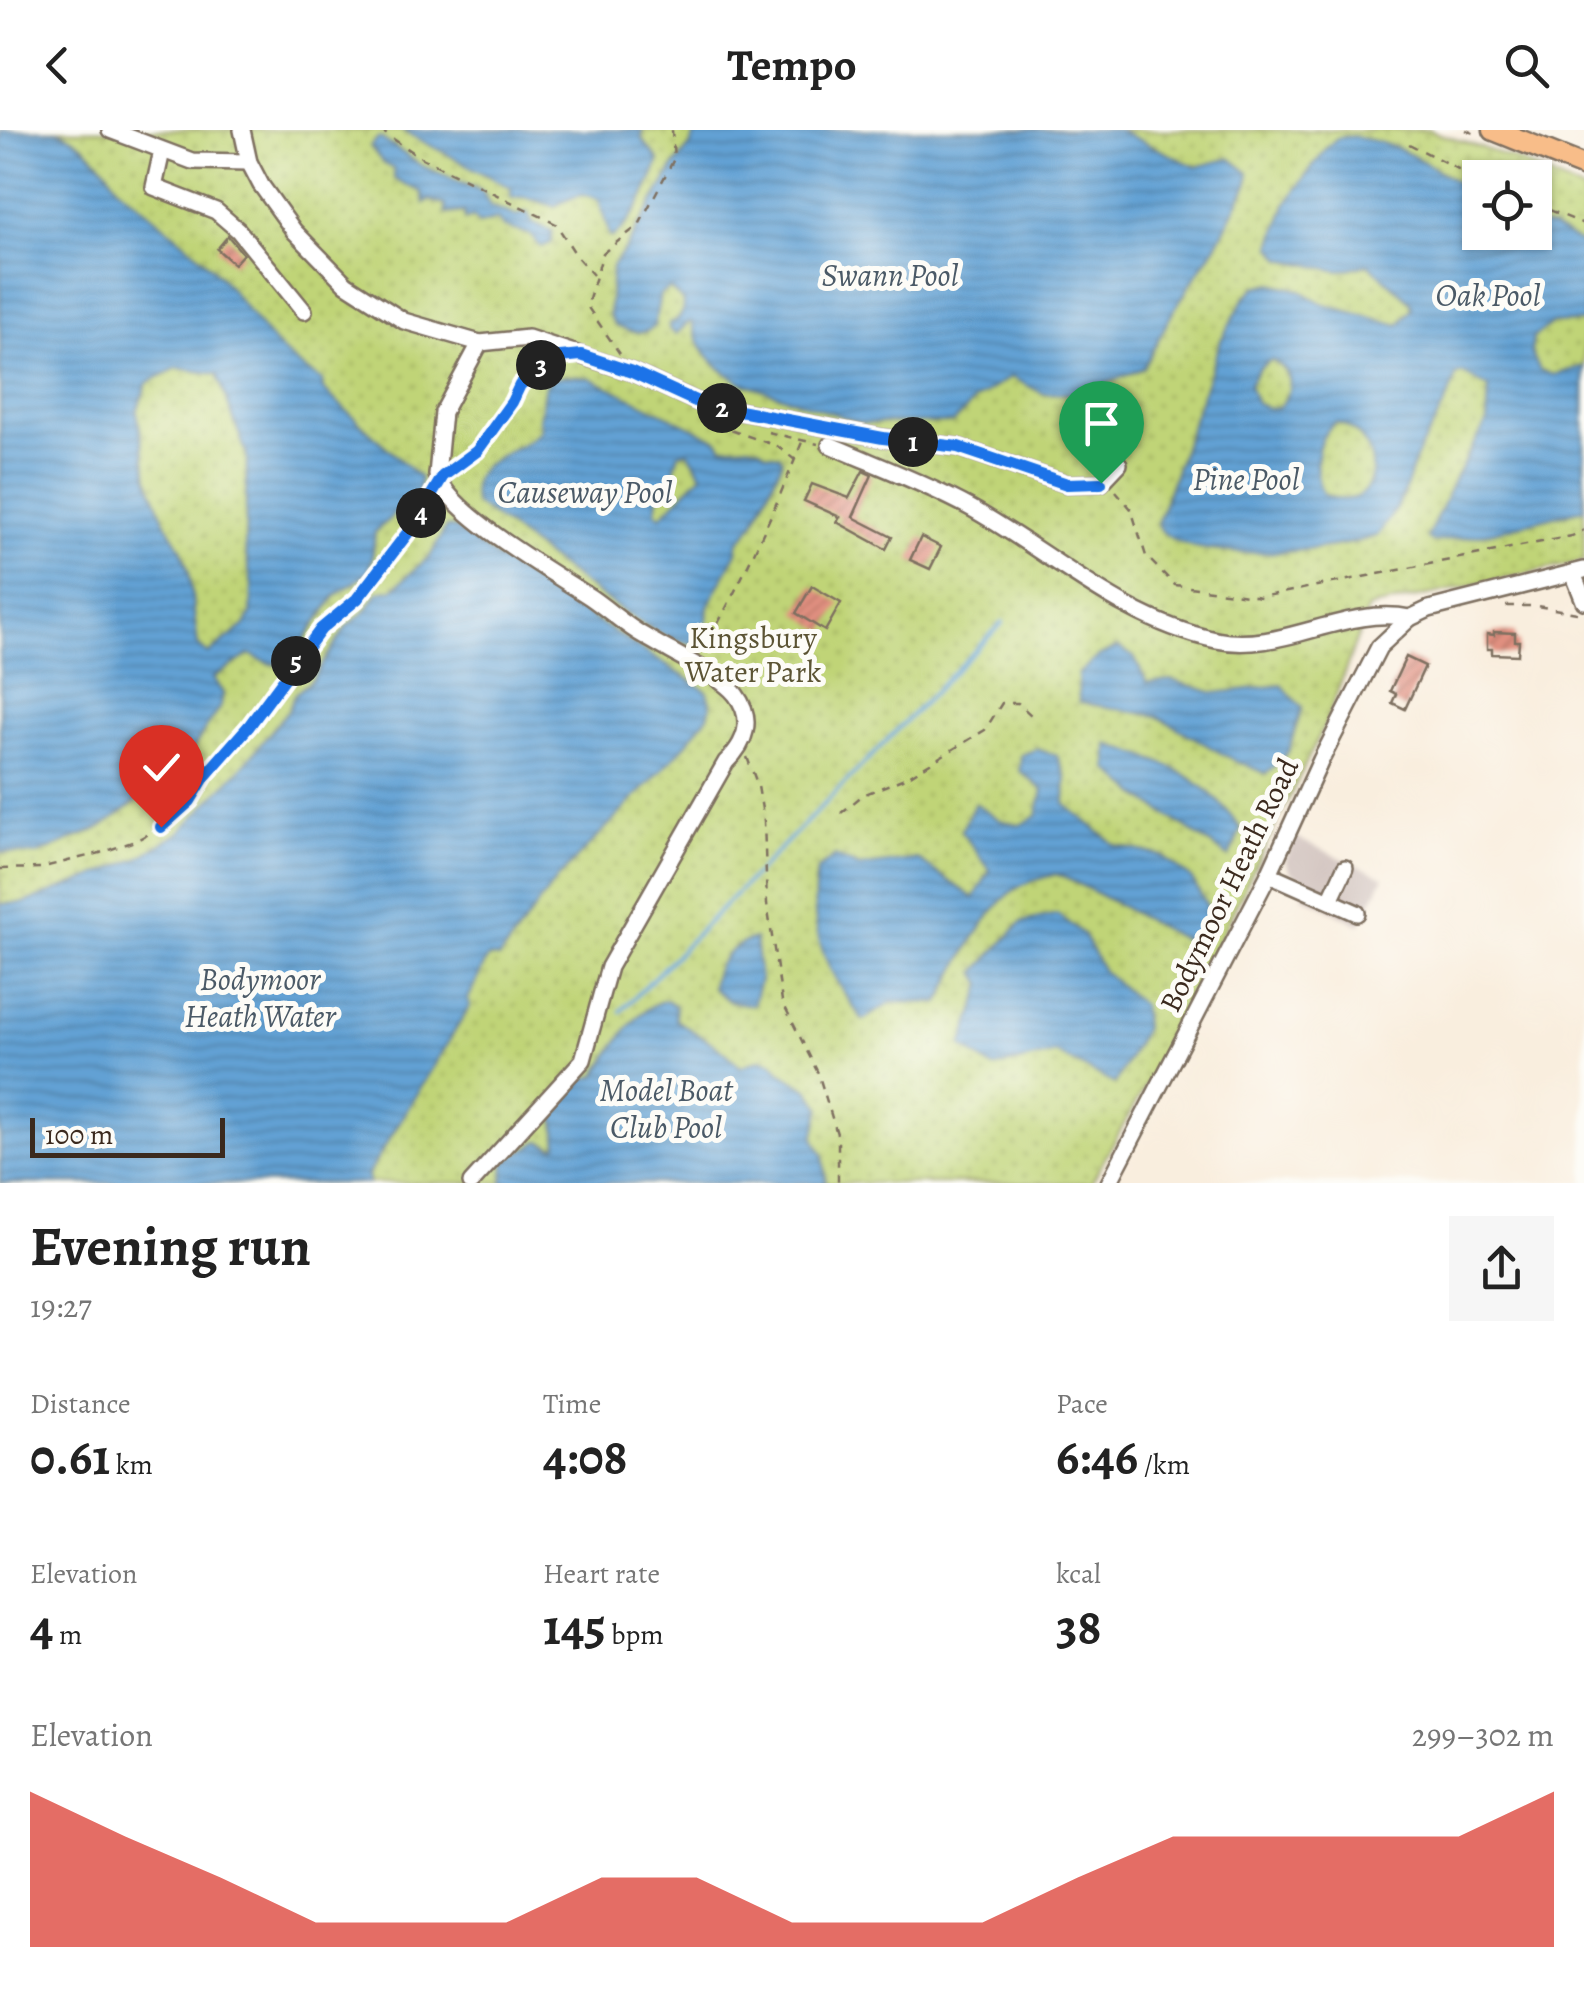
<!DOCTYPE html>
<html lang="en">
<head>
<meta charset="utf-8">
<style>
  :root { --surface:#fff; --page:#f6f6f6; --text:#222; --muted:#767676; --accent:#d93025 }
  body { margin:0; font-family:Alegreya,serif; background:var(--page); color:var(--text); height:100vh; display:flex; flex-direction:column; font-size:38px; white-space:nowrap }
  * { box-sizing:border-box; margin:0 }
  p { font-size:32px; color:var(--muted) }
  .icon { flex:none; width:55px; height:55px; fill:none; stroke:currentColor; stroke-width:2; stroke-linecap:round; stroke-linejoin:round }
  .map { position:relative; height:1053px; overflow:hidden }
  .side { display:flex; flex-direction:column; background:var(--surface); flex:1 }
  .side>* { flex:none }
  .buttons { position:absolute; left:1462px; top:30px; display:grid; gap:20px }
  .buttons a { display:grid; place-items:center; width:90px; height:90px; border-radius:0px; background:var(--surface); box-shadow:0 2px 8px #0004; font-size:50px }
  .scale { position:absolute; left:30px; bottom:25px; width:195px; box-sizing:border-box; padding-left:10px; border:5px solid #3b2a1e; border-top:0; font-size:28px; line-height:35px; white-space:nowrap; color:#3b2a1e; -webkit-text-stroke:8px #fdfcf7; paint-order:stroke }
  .pin { position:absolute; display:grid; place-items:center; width:85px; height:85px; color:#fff; margin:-102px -42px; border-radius:50% 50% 50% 0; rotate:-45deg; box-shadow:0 0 10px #0007 }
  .pin .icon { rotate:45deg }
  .km { position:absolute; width:50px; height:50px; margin:-25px; border-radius:50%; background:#222; color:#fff; font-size:28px; line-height:50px; text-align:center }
  .round { display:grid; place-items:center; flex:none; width:105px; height:105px; border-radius:0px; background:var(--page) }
  .headline { display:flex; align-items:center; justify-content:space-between; height:170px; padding:0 30px }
  h1 { font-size:55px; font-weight:600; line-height:75px }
  .metrics { display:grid; grid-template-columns:repeat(3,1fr); gap:15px; height:170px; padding:10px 30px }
  .metrics div { display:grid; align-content:center }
  .metrics b { font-size:50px; font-weight:600 }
  .metrics small { font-size:28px; font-weight:400 }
  .metrics p { font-size:28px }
  .chart { height:280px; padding:20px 30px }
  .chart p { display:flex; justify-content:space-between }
  .chart svg { width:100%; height:180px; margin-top:10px; fill:var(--accent); opacity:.7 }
  header { display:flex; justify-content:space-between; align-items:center; height:130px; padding:0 30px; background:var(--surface); font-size:45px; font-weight:600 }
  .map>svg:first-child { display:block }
  .industrial { fill:#cfc0bb }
  .park { fill:url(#park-dots); stroke:#7e7f4a; stroke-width:2.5; fill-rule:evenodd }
  .water { fill:url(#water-rules); stroke:#4e6679; stroke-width:2.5; fill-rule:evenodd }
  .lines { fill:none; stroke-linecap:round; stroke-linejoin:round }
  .stream { stroke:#62a1d4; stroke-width:4 }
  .building { fill:url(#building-hatch) }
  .minor-casing { stroke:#7e6f61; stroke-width:20 }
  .major-casing { stroke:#7e6f61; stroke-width:25 }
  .path { stroke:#7e6f61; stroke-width:2.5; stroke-dasharray:8 8; stroke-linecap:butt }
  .minor { stroke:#fff; stroke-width:15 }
  .major { stroke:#f8bd89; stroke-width:20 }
  .route-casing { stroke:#fff; stroke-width:20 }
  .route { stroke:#1a73e8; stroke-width:12 }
  .labels { text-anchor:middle; stroke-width:10; stroke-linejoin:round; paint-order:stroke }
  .park-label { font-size:30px; fill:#5c5434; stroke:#fdfcf7 }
  .street-label { font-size:30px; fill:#3b2a1e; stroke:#fdfcf7 }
  .water-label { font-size:32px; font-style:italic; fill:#4b5a67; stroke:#fdfcf7 }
</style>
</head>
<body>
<header><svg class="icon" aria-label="back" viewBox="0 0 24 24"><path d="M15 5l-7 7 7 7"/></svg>Tempo<svg class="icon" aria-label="search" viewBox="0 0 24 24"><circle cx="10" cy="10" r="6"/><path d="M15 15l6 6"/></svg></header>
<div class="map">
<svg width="1584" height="1053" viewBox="0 0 1584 1053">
  <defs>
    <pattern id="park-dots" width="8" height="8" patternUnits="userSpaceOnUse" patternTransform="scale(2.5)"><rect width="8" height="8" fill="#c0d477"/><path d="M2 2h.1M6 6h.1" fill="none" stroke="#a6b666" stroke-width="1.8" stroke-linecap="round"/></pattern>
    <pattern id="water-rules" width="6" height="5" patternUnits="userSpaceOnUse" patternTransform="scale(2.5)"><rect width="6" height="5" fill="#62a1d4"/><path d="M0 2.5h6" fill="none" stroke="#5283ab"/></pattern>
    <pattern id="building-hatch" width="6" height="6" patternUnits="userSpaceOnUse" patternTransform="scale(2.5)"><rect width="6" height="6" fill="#e19080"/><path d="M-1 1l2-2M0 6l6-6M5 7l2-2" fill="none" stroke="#b87668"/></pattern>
  </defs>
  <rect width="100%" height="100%" fill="#fdfcf7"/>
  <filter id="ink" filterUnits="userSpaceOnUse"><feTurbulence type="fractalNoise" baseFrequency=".01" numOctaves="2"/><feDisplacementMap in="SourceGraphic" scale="20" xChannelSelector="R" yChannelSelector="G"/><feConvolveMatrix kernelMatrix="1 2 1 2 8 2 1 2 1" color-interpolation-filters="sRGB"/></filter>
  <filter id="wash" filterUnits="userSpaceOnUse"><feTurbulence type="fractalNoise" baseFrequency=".0048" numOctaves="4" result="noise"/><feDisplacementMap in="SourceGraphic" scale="40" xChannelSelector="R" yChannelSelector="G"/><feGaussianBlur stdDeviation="2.25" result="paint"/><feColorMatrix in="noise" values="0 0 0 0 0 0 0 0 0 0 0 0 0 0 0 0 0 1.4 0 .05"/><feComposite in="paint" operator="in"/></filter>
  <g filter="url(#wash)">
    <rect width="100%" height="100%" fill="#f9eede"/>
    <!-- industrial -->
    <polygon class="industrial" points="1296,708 1384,747 1360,795 1302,766 1309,752 1290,742 1285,731"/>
    <!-- park -->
    <path class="park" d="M0,0h1428l87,29 69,33v369l-216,47 -41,112 -162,331 -74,132h-1091zM1480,48h55v54h-55z"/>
    <!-- water -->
    <g class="water">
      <path d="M0,0c17,0 43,0 58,1 24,8 48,36 60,56 34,30 76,59 106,94 35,41 48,71 98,99l1,9 97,89 -1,13 -44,41 -3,28 -5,14 -31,21 -44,63c-17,12 -26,5 -42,-4l-37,24 10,15 -2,12 -42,65 -77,57 -66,28 -36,-3zM177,238l40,6 30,81 -2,94 7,37 -1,28 -6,11 -37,29 -10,-9 -9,-73 -8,-24 -17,-28 -16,-43 -11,-66 10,-28z"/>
      <path d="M401,0h241v9l17,22c-10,26 -23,58 -46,76h-3l-11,-37c-17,-11 -28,-1 -45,6l-30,-9 -13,1v-10z"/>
      <path d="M696,0h422l78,37 34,-9 19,15 -1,10 -30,59 -44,68 -31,58 -60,26 -41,-1 -31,-16 -36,23 -22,23h-92l-120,-41c-24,-13 -44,-32 -49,-60h-3l-13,12 -7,-5v-6c13,-3 14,-10 14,-22l-13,-12 -10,5 -6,33c-14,10 -24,4 -39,-1l-6,-11 3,-49 13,-16 49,-84 17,-21z"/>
      <path d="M1353,6c11,3 22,4 32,8 23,8 79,36 88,58l7,3v27h55v-8l18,4 31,17v77l-31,1 -20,15 -2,14 9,18 13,5 31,-9v143l-105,26 -46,7 -6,-4 29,-62 31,-54 2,-34 -27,-15 -6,3c-9,29 -25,52 -39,79 -7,15 -10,31 -17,46 -6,12 -15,23 -22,34 -42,17 -198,34 -221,-11l64,-184 24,-43 11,-10 16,-4 27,7 26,15 74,20 13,-17 -2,-7 -42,-37 -29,7 -57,-12 -10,-13 14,-42 40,-56 11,-10zM1271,230c23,11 24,30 7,48h-10l-12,-5 -7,-18 10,-17zM1336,292c54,15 46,99 -13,72 -11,-24 -9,-56 13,-72z"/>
      <polygon points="379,7 422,36 482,61 490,76 516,86 527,82 533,93 552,101 551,113 541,117 529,104 504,97 497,89 479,94 473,87 465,90 464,82 446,84 445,75 429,70 424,73 422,62 394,49 394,39 383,33 370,16"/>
      <path d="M568,246l22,2 128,62 5,7 26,-2 9,2 8,6 14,2 3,5 -29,63 -16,20 -1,9 -29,54 -1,14 -14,23c-37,6 -178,-115 -218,-139 -15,-46 48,-50 66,-75l-2,-10 6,-34 10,-7zM688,321l14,23 -41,42 -5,-4 2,-14 14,-20 7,-25z"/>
      <polygon points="446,397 457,399 494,426 707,561 711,575 708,586 681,620 555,751 499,828 488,827 468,869 470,876 368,1044 369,1053 0,1053 0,774 24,773 80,752 137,729 179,703 244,635 288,580 296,563 312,550 347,496 366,481 378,462 393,459 431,425"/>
      <polygon points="1118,517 1134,527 1147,553 1171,550 1215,563 1282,555 1302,578 1288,622 1266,644 1224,625 1157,586 1079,572 1078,544 1096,528"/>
      <path d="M1108,614c59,20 95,30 133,85l-12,28 -90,-61 -31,-27z"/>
      <path d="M1037,619l20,7 9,21 -1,27 50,41 47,11 29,22 16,28 -3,22 -19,12c-44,-21 -85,-48 -129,-66 -12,4 -27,7 -37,13 -33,20 -63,82 -79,116l-48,-1 -29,18c-37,-49 -56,-88 -46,-150l18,-14 24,11 58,-8 57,39 16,-28 -29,-39 14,-28 25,17 20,5 17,-9 6,-26 -23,-19 1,-16z"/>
      <polygon points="1057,784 1083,804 1103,841 1142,875 1144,898 1115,954 1056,923 993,938 962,916 983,854 976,842 1022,792"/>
      <path d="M755,809l5,41 -7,25 -24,-4 -17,-13c2,-25 20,-44 43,-49z"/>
      <path d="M667,870l8,6 1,14c21,15 48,27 64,47l21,-8 11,3 10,11 26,16 13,18 -7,31 9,17 3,28h-323l2,-22 35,-20 14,6 4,-2 -4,-34 27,-31 15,-4c17,-26 39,-70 71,-76z"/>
    </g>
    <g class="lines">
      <!-- stream -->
      <polyline class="stream" points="621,881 1003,492"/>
    </g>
    <g id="blocks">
      <!-- building -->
      <g class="building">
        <polygon points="228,106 243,124 234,134 217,119"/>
        <polygon points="863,341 872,345 853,387 892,407 886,419 837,392 840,387 804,371 812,354 849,368"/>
        <polygon points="921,407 941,417 930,439 910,430"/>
        <polygon points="812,456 841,473 825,501 796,483"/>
        <polygon points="1494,502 1515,503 1515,511 1519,511 1518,525 1492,524 1492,519 1487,519 1487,504 1494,505"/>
        <polygon points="1406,527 1425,536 1405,579 1392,573 1396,564 1390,561"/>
      </g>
    </g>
  </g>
  <g filter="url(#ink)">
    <use href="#blocks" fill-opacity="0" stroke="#7e6f61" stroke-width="2.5"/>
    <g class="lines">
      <!-- minor casing -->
      <g class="minor-casing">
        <g id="minor">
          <polyline points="110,0 192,31 249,32"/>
          <polyline points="242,0 249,32 261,55 294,101 346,154 404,191 480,213 528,208 632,242 702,274 883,308 958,317 1067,354 1101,353 1119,334"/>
          <polyline points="162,21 154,57 216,81 238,100 304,181"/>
          <path d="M830,315c46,20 95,38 139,62 82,45 152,113 247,133 66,14 128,-35 194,-22"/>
          <polyline points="1573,443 1584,471"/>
          <polyline points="1269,744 1357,783"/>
          <polyline points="1330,770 1345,738"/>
          <path d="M471,1053l112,-123 26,-93 117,-205c20,-19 28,-43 10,-67 -14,-19 -68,-44 -90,-58 -20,-11 -37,-27 -56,-40 -36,-24 -141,-83 -153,-122l6,-63 37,-69"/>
          <polyline points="1109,1053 1269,744 1321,630 1379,517 1410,488 1429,479 1584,440"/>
        </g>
      </g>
      <!-- major casing -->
      <g class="major-casing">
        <polyline id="major" points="1494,0 1584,36"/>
      </g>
      <!-- path -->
      <g class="path">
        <polyline points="380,0 420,27 556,94 578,128 593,145"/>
        <polyline points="1466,0 1480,6"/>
        <polyline points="1409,14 1480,50"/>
        <polyline points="1535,74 1584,94"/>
        <polyline points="620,224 587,176 603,123 639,95 674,29 672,0"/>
        <polyline points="701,290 777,316 795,330"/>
        <polyline points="768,302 818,314"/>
        <path d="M451,340c8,-6 19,-12 26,-19 27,-28 37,-66 69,-90"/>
        <polyline points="1116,361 1131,379 1146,426 1175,455 1261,467 1572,406 1584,400"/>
        <polyline points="1506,476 1537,476 1577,483"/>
        <path d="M702,522c39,-68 71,-138 100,-210"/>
        <polyline points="747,627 758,656 764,691 767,774 782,871 818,943 838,1007 838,1053"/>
        <polyline points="841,683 863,665 907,647 985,600 1002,573 1018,573 1033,587"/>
        <polyline points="0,739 40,738 100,723 135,711 161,697 190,671 205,646 249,595 321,499 357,469 432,366"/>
      </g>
      <!-- minor -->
      <use href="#minor" class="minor"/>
      <!-- major -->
      <use href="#major" class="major"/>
    </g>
  </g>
  <g class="lines" filter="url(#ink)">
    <!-- route casing -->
    <g class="route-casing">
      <polyline id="route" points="161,697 190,671 205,646 249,596 321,499 357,469 413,396 443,346 477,321 512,272 520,255 550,228 581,225 632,242 702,274 883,308 958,317 1067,354 1101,353"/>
    </g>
    <!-- route -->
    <use href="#route" class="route"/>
  </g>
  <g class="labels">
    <!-- park labels -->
    <g class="park-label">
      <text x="753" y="518">Kingsbury<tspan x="753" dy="34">Water Park</tspan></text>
    </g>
    <!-- street labels -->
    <g class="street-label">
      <text transform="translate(1229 755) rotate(-64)" y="10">Bodymoor Heath Road</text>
    </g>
    <!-- water labels -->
    <g class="water-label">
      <text x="890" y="156">Swann Pool</text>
      <text x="1488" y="176">Oak Pool</text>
      <text x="1246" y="360">Pine Pool</text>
      <text x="585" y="373">Causeway Pool</text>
      <text x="260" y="860">Bodymoor<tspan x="260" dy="37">Heath Water</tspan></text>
      <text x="666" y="971">Model Boat<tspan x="666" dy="37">Club Pool</tspan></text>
    </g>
  </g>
</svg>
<div class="buttons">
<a><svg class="icon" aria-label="locate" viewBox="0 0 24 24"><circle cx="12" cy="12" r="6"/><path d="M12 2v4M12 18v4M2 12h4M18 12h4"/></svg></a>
</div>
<div class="scale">100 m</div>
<div class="pin" style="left:1101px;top:353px;background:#1e9e55"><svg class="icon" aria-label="arrive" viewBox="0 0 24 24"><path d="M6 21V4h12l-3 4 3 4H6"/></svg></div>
<div class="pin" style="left:161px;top:697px;background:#d93025"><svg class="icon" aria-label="check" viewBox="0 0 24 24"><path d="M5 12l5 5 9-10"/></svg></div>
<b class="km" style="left:913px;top:312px">1</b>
<b class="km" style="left:722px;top:278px">2</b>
<b class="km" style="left:541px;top:235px">3</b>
<b class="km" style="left:421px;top:383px">4</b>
<b class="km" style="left:296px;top:531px">5</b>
</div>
<section class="side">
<div class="headline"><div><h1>Evening run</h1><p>19:27</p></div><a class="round"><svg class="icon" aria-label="share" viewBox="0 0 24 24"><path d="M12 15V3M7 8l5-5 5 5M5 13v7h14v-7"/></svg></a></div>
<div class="metrics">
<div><p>Distance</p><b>0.61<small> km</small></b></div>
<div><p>Time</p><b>4:08</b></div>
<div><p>Pace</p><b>6:46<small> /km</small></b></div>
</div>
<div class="metrics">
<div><p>Elevation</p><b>4<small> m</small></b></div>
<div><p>Heart rate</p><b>145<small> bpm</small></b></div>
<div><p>kcal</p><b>38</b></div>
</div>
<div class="chart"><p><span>Elevation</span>299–302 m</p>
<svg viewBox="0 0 160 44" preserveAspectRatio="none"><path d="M0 44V6L10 17L20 27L30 38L40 38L50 38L60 27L70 27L80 38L90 38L100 38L110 27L120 17L130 17L140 17L150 17L160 6V44z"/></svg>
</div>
</section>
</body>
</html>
